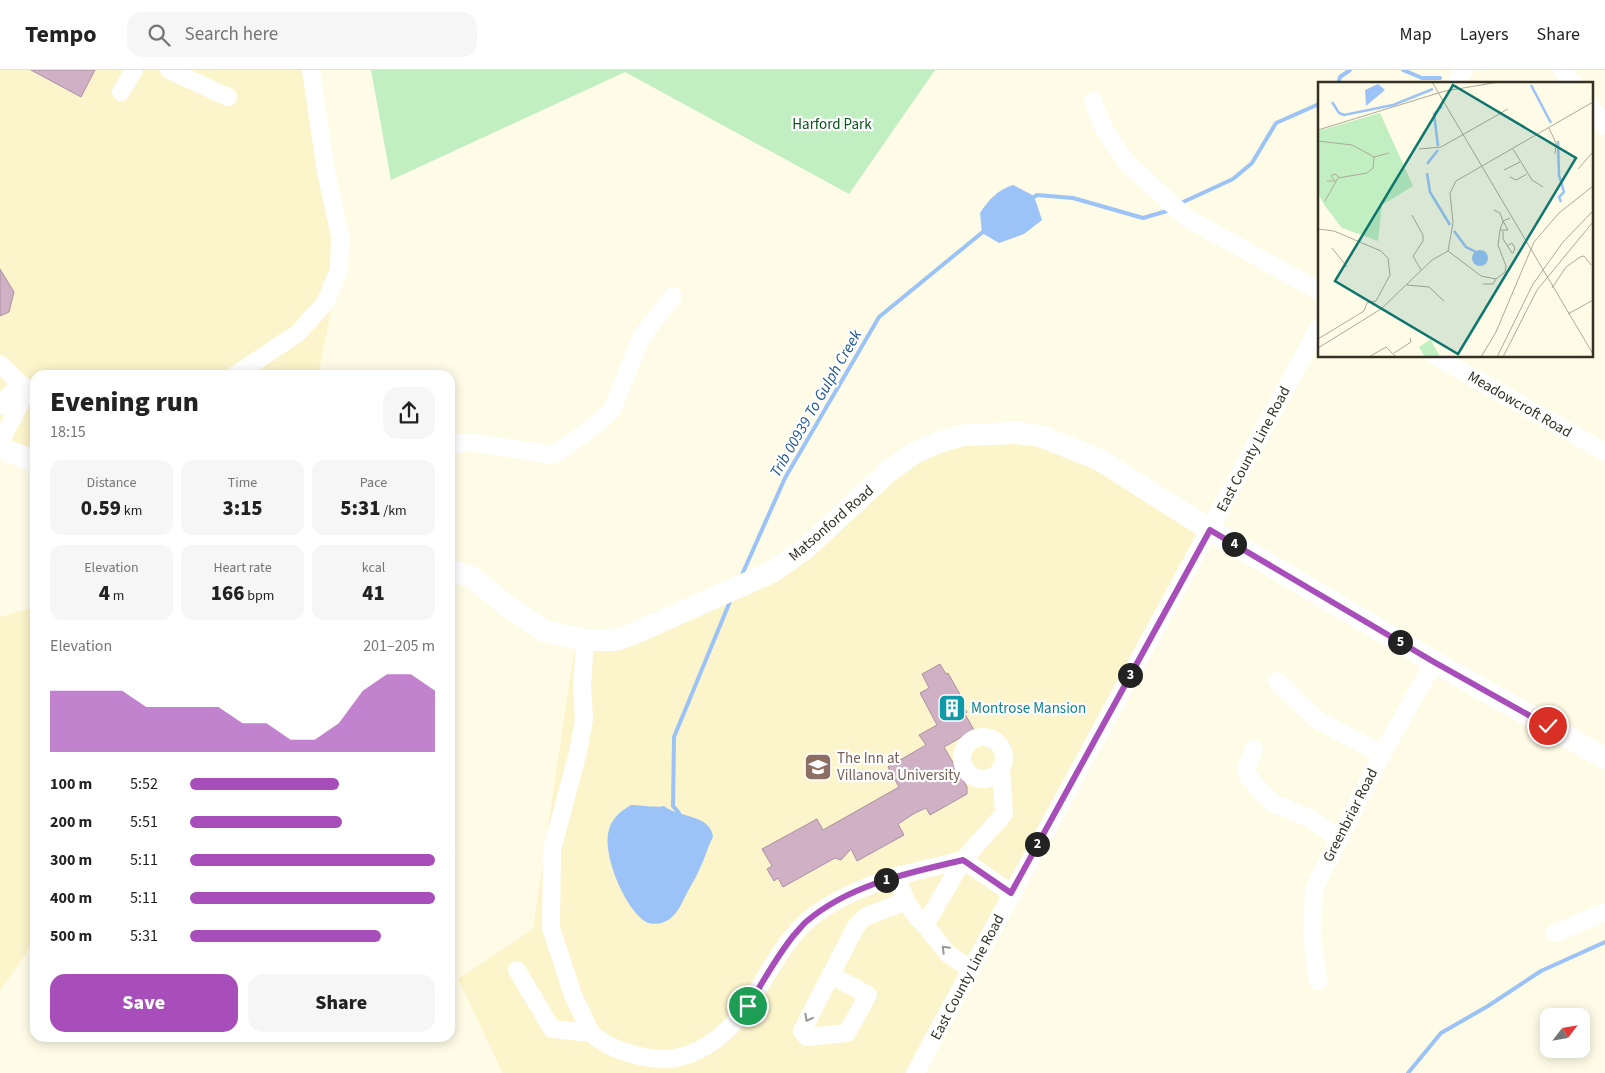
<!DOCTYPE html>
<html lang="en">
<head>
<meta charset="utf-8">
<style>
  :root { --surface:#fff; --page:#f6f6f6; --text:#222; --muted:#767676; --line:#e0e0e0; --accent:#a74eba }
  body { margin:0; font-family:"Source Sans 3",sans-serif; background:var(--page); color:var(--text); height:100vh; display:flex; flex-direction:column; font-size:19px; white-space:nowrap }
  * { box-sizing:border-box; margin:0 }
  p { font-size:16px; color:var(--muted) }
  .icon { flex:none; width:28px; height:28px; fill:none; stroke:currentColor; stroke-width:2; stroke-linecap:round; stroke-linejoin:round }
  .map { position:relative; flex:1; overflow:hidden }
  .panel { position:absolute; left:30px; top:300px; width:425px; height:672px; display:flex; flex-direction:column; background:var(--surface); border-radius:15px; box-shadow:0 2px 12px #0003 }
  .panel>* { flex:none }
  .needle { width:32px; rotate:59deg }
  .tools { position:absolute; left:1540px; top:938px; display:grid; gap:10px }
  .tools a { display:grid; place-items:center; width:50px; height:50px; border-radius:10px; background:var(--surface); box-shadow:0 2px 12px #0003; font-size:25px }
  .pin { position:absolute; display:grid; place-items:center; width:42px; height:42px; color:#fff; margin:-21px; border:2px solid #fff; border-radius:50%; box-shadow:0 1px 5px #0007 }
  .km { position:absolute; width:25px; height:25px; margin:-12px; border-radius:50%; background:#222; color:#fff; font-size:14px; line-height:25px; text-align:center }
  .round { display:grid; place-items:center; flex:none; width:52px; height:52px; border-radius:15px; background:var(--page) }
  .overview { display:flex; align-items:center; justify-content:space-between; height:85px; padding:0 20px }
  h1 { font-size:28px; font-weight:800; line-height:38px }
  .stats { display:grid; grid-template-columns:repeat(3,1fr); gap:8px; height:85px; padding:5px 20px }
  .stats div { display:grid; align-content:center; border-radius:12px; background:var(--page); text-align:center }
  .stats b { font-size:21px; font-weight:800 }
  .stats small { font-size:14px; font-weight:400 }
  .stats p { font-size:14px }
  .chart { height:140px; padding:10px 20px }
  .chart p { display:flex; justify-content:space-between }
  .chart svg { width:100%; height:90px; margin-top:5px; fill:var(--accent); opacity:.7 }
  .cta { display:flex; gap:10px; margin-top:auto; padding:10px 20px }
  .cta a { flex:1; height:58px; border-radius:15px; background:var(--accent); color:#fff; font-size:20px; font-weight:800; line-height:58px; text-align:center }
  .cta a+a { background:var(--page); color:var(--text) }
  ul { padding:0 20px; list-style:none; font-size:16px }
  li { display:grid; grid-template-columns:80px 60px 1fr; align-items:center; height:38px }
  li i { height:12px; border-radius:6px; background:var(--accent) }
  header { display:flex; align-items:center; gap:30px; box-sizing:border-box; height:70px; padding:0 25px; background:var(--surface); border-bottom:1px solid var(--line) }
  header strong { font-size:24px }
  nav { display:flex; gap:28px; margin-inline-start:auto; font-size:18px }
  .search { width:350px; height:45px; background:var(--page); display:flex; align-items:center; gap:12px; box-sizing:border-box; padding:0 18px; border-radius:15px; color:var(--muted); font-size:19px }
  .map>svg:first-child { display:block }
  .built { fill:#fcf4cb }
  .green { fill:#c1efc2 }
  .water { fill:#9bc3f7 }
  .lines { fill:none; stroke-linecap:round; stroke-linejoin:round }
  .stream { stroke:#9bc3f7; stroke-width:4 }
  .building { fill:#cfb0c4; stroke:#ad90a3 }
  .minor { stroke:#fff; stroke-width:18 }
  .major { stroke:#fff; stroke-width:22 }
  .oneway { stroke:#9a9892 }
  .route-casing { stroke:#fff; stroke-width:10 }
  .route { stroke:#a74eba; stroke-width:6 }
  .labels { text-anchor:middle; stroke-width:4.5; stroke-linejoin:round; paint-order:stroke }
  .park-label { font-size:15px; fill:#085418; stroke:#fff }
  .street-label { font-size:15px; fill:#343124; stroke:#fff }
  .culture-label { font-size:15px; fill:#0d838f; stroke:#fff; text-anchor:start }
  .education-label { font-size:15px; fill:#785e54; stroke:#fff; text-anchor:start }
  .water-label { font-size:16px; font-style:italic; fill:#235694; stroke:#fff }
  .inset-river { fill:none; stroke:#9bc3f7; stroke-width:2.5 }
  .inset-road { fill:none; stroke:#adaa99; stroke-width:1 }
  .view { fill:#0f766e; fill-opacity:0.15; stroke:#0f766e; stroke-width:2.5 }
  .inset-edge { fill:none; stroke:#343124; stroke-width:2.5 }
</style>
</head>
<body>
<header>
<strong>Tempo</strong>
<div class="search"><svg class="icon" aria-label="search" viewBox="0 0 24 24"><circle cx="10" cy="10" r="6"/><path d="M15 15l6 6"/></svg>Search here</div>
<nav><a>Map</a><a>Layers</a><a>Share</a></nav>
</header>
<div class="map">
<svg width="1605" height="1003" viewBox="0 0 1605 1003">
  <rect width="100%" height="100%" fill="#fefbe7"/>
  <!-- built -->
  <g class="built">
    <polygon points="0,0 311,0 339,200 318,305 35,305 35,391 0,378"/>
    <polygon points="1040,366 1210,460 915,1003 503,1003 458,909 533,859 576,568 585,570 772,502 914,383"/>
    <polygon points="35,537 35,870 0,921 0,547"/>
  </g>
  <!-- green -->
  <polygon class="green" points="371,0 935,0 849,124 625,2 391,110"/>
  <!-- water -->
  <g class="water">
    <path d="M1013,115l21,11 8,24 -18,14 -25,9 -17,-10 -2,-20c9,-14 18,-23 33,-28z"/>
    <path d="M631,735c8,0 27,3 33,1 14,12 47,8 49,31 -5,9 -8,21 -13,31 -4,10 -10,18 -14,27 -4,8 -8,17 -15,23 -6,5 -17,8 -25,4 -21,-13 -42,-64 -38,-88 2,-14 11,-22 23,-29z"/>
  </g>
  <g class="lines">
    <!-- stream -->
    <g class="stream">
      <polyline points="1403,0 1422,8 1440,8"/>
      <polyline points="1338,14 1340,7 1350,0"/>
      <polyline points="1031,129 1037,125 1073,128 1143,148 1167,141"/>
      <polyline points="1181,133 1233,109 1252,93 1276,53 1319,34"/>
      <polyline points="741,507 785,408 879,247 984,161"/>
      <polyline points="679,743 673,736 674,667 731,529"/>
      <polyline points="1408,1003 1441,963 1488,936 1541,901 1605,872"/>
    </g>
  </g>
  <!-- building -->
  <g class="building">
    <polygon points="31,0 95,0 81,27"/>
    <polygon points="0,199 14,222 9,242 0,246"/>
    <polygon points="940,594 946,604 948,603 962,628 961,633 967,642 965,644 974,660 944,677 967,717 967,724 930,745 926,738 915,743 898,754 904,765 857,791 851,779 841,790 835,788 783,817 778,808 774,811 767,799 772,796 762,779 817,749 823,760 899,717 888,697 926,675 919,665 937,655 920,623 929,618 922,604"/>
  </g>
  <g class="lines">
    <!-- minor -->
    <g class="minor">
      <polyline points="169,0 228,27"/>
      <polyline points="1562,0 1573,14"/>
      <polyline points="1456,14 1464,0"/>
      <polyline points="121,22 134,0"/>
      <polyline points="1093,31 1103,57 1126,92 1187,148 1319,221"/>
      <polyline points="1591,37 1605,56"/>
      <polyline points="1435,286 1605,382"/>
      <polyline points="0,294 27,320 35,319"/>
      <polyline points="235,305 298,263 325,233 339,200 340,166 326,102 311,0"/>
      <polyline points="0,336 20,313"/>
      <polyline points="0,373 27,320"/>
      <polyline points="450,375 470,372 553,385 588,361 612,340 642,266 673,226"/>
      <polyline points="1277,611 1317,650 1382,684"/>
      <circle cx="983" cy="688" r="21"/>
      <polyline points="1254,679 1246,699 1247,705 1263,724 1273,733 1309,748 1338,768"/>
      <path d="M1001,699l3,45 -41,46 -38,65c-18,-17 -20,-26 -28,-49l66,-16 48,33"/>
      <polyline points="925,855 948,884 971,899"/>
      <polyline points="1555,863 1605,842"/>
      <polyline points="517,900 552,959 591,963 573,925 551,858 552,780 578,682 584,649 582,617 585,570"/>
      <polyline points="831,905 868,925 847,963 807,967 802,961 856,856 865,847 906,831"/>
      <polyline points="1318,911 1312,864 1314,819 1382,684 1434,592"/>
      <path d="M591,963c17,15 37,21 59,25 18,3 31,0 47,-7 56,-26 67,-90 109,-129 23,-21 62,-37 91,-46"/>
      <path d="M915,1003c133,-250 270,-497 404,-746"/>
    </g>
    <!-- major -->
    <g class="major">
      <polyline points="0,378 35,391"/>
      <polyline points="450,500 472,507 507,536 544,561 585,570 615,570 633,564 772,502 806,478 889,401 914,383 939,372 964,365 1017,363 1040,366 1098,389 1210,460 1434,592 1605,688"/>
    </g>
  </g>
  <!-- one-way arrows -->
  <defs><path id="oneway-chevron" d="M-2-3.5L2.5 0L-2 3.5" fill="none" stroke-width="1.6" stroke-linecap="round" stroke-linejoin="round" transform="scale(1.25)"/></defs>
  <g class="oneway">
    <use href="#oneway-chevron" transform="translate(945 879) rotate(-135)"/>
    <use href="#oneway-chevron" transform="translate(808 948) rotate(118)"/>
  </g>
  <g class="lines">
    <!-- route casing -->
    <g class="route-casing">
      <path id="route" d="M748,936c15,-24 28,-49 46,-71 4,-4 8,-10 13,-14 44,-37 102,-48 156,-61l48,33 199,-363 224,132 114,64"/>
    </g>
    <!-- route -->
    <use href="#route" class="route"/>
  </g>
  <!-- icons -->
  <defs>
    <g id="building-square" transform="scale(1.4375)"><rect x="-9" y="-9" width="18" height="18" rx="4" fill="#0f9aa8" stroke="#fff"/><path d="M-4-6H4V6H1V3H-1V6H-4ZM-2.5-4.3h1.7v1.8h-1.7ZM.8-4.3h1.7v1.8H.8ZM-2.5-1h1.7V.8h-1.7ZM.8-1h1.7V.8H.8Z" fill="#fff"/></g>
    <g id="university-square" transform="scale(1.4375)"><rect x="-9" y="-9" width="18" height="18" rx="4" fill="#8d6e63" stroke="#fff"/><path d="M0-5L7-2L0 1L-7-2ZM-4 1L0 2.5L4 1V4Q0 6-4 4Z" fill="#fff"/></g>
  </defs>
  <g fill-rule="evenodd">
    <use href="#building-square" x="952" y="638"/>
    <use href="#university-square" x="818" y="697"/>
  </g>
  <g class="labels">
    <!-- park labels -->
    <g class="park-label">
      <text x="832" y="59">Harford Park</text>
    </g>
    <!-- street labels -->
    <g class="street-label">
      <text transform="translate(1520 334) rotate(30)" y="5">Meadowcroft Road</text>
      <text transform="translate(1253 379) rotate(-62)" y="5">East County Line Road</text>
      <text transform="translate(831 453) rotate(-41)" y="5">Matsonford Road</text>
      <text transform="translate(1350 745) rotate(-63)" y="5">Greenbriar Road</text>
      <text transform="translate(967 907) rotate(-62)" y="5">East County Line Road</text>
    </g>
    <!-- culture labels -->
    <g class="culture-label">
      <text x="971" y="643">Montrose Mansion</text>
    </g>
    <!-- education labels -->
    <g class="education-label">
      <text x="837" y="693">The Inn at<tspan x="837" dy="17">Villanova University</tspan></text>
    </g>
    <!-- water labels -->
    <g class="water-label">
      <text transform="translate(815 333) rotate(-60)" y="6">Trib 00939 To Gulph Creek</text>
    </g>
  </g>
  <!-- overview -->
  <g transform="translate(1318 12)">
    <rect width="275" height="275" fill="#fefbe7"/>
    <path d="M62,31l33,73 -31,19 -4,36 -36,-13 -17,-22 -7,-13v-62zM112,258h1l9,17h-15l-6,-10z" fill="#c1efc2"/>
    <path d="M60,2l7,6 -19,16 -1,-16zM154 176a8 8 0 1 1 16 0a8 8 0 1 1-16 0Z" fill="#9bc3f7"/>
    <path class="inset-river" d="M213,3l20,38M14,20l7,11 5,2 49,-10 40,-16M240,59l1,34 5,17 -5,5 2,5M120,64l-4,-32 8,-8M109,82l11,-14M109,91l3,19 20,33M136,149l12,16 10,5"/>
    <path class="inset-road" d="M114,0l161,272M231,46l7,15 -1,11M0,48l127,-39 54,-9M0,59l34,4 22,12M101,67l22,-2 67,-38M195,67l19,31 11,7M260,87l15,-17M186,88l16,-8M192,95l6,3 11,-6M9,99h8l-4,-5 4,-2 4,3M7,119l13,-23 29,-5 6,-5 1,-11 15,-4M176,128l6,3 3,8 5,9h-8l3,-9 7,-3M94,133l11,20v6l-10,15 8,14M0,147l16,2 47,20 7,7 2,17 -14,26 -9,2 -3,8 -46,28M185,149v8l9,14h1l2,-5 -3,-5 -5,3M14,166l15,19M130,169l33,25 15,3 -3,5h-10M178,197l9,-7 1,-6 -8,-21 2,-15M89,203l22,2 15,14M234,206l14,-21 14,-10 4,-1 7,9M250,232l25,-14M0,266l63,-39 51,-49 16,-9 5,-28 -3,-30 6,-12 137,-79M76,271l17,-11 -1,-4M51,275l17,-10 10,10M163,275l15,-25 38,-90 25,-29 34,-27M179,275l36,-73 30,-42 30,-31M185,275l34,-67 56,-68"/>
    <path class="view" d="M135,3l123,73 -118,196 -123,-73z"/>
    <rect width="275" height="275" class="inset-edge"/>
  </g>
</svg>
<div class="tools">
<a><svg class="needle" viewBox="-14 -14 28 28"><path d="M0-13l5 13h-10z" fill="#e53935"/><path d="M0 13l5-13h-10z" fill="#767676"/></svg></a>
</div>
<div class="pin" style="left:748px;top:936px;background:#1e9e55"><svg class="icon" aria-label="arrive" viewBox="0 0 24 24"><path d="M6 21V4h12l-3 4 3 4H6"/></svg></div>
<div class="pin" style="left:1548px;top:656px;background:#d93025"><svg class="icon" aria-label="check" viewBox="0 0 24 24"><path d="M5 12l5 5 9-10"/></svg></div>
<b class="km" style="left:886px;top:810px">1</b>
<b class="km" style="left:1037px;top:774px">2</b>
<b class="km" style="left:1130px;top:605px">3</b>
<b class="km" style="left:1234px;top:474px">4</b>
<b class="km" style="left:1400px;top:572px">5</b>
<section class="panel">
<div class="overview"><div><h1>Evening run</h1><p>18:15</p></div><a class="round"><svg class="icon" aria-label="share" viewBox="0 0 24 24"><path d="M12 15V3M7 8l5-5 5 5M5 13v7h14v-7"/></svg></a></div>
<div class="stats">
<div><p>Distance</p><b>0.59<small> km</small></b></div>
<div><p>Time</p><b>3:15</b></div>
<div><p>Pace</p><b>5:31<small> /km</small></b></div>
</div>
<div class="stats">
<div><p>Elevation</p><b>4<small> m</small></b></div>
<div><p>Heart rate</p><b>166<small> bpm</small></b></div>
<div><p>kcal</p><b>41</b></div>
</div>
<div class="chart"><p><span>Elevation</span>201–205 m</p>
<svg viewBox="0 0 160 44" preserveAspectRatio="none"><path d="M0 44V14L10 14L20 14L30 14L40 22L50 22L60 22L70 22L80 30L90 30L100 38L110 38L120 30L130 14L140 6L150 6L160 14V44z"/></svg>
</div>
<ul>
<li><b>100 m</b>5:52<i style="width:61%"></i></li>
<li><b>200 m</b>5:51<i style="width:62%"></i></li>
<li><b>300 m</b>5:11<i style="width:100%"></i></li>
<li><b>400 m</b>5:11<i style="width:100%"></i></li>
<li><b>500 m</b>5:31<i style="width:78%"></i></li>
</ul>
<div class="cta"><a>Save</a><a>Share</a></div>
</section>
</div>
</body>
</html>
